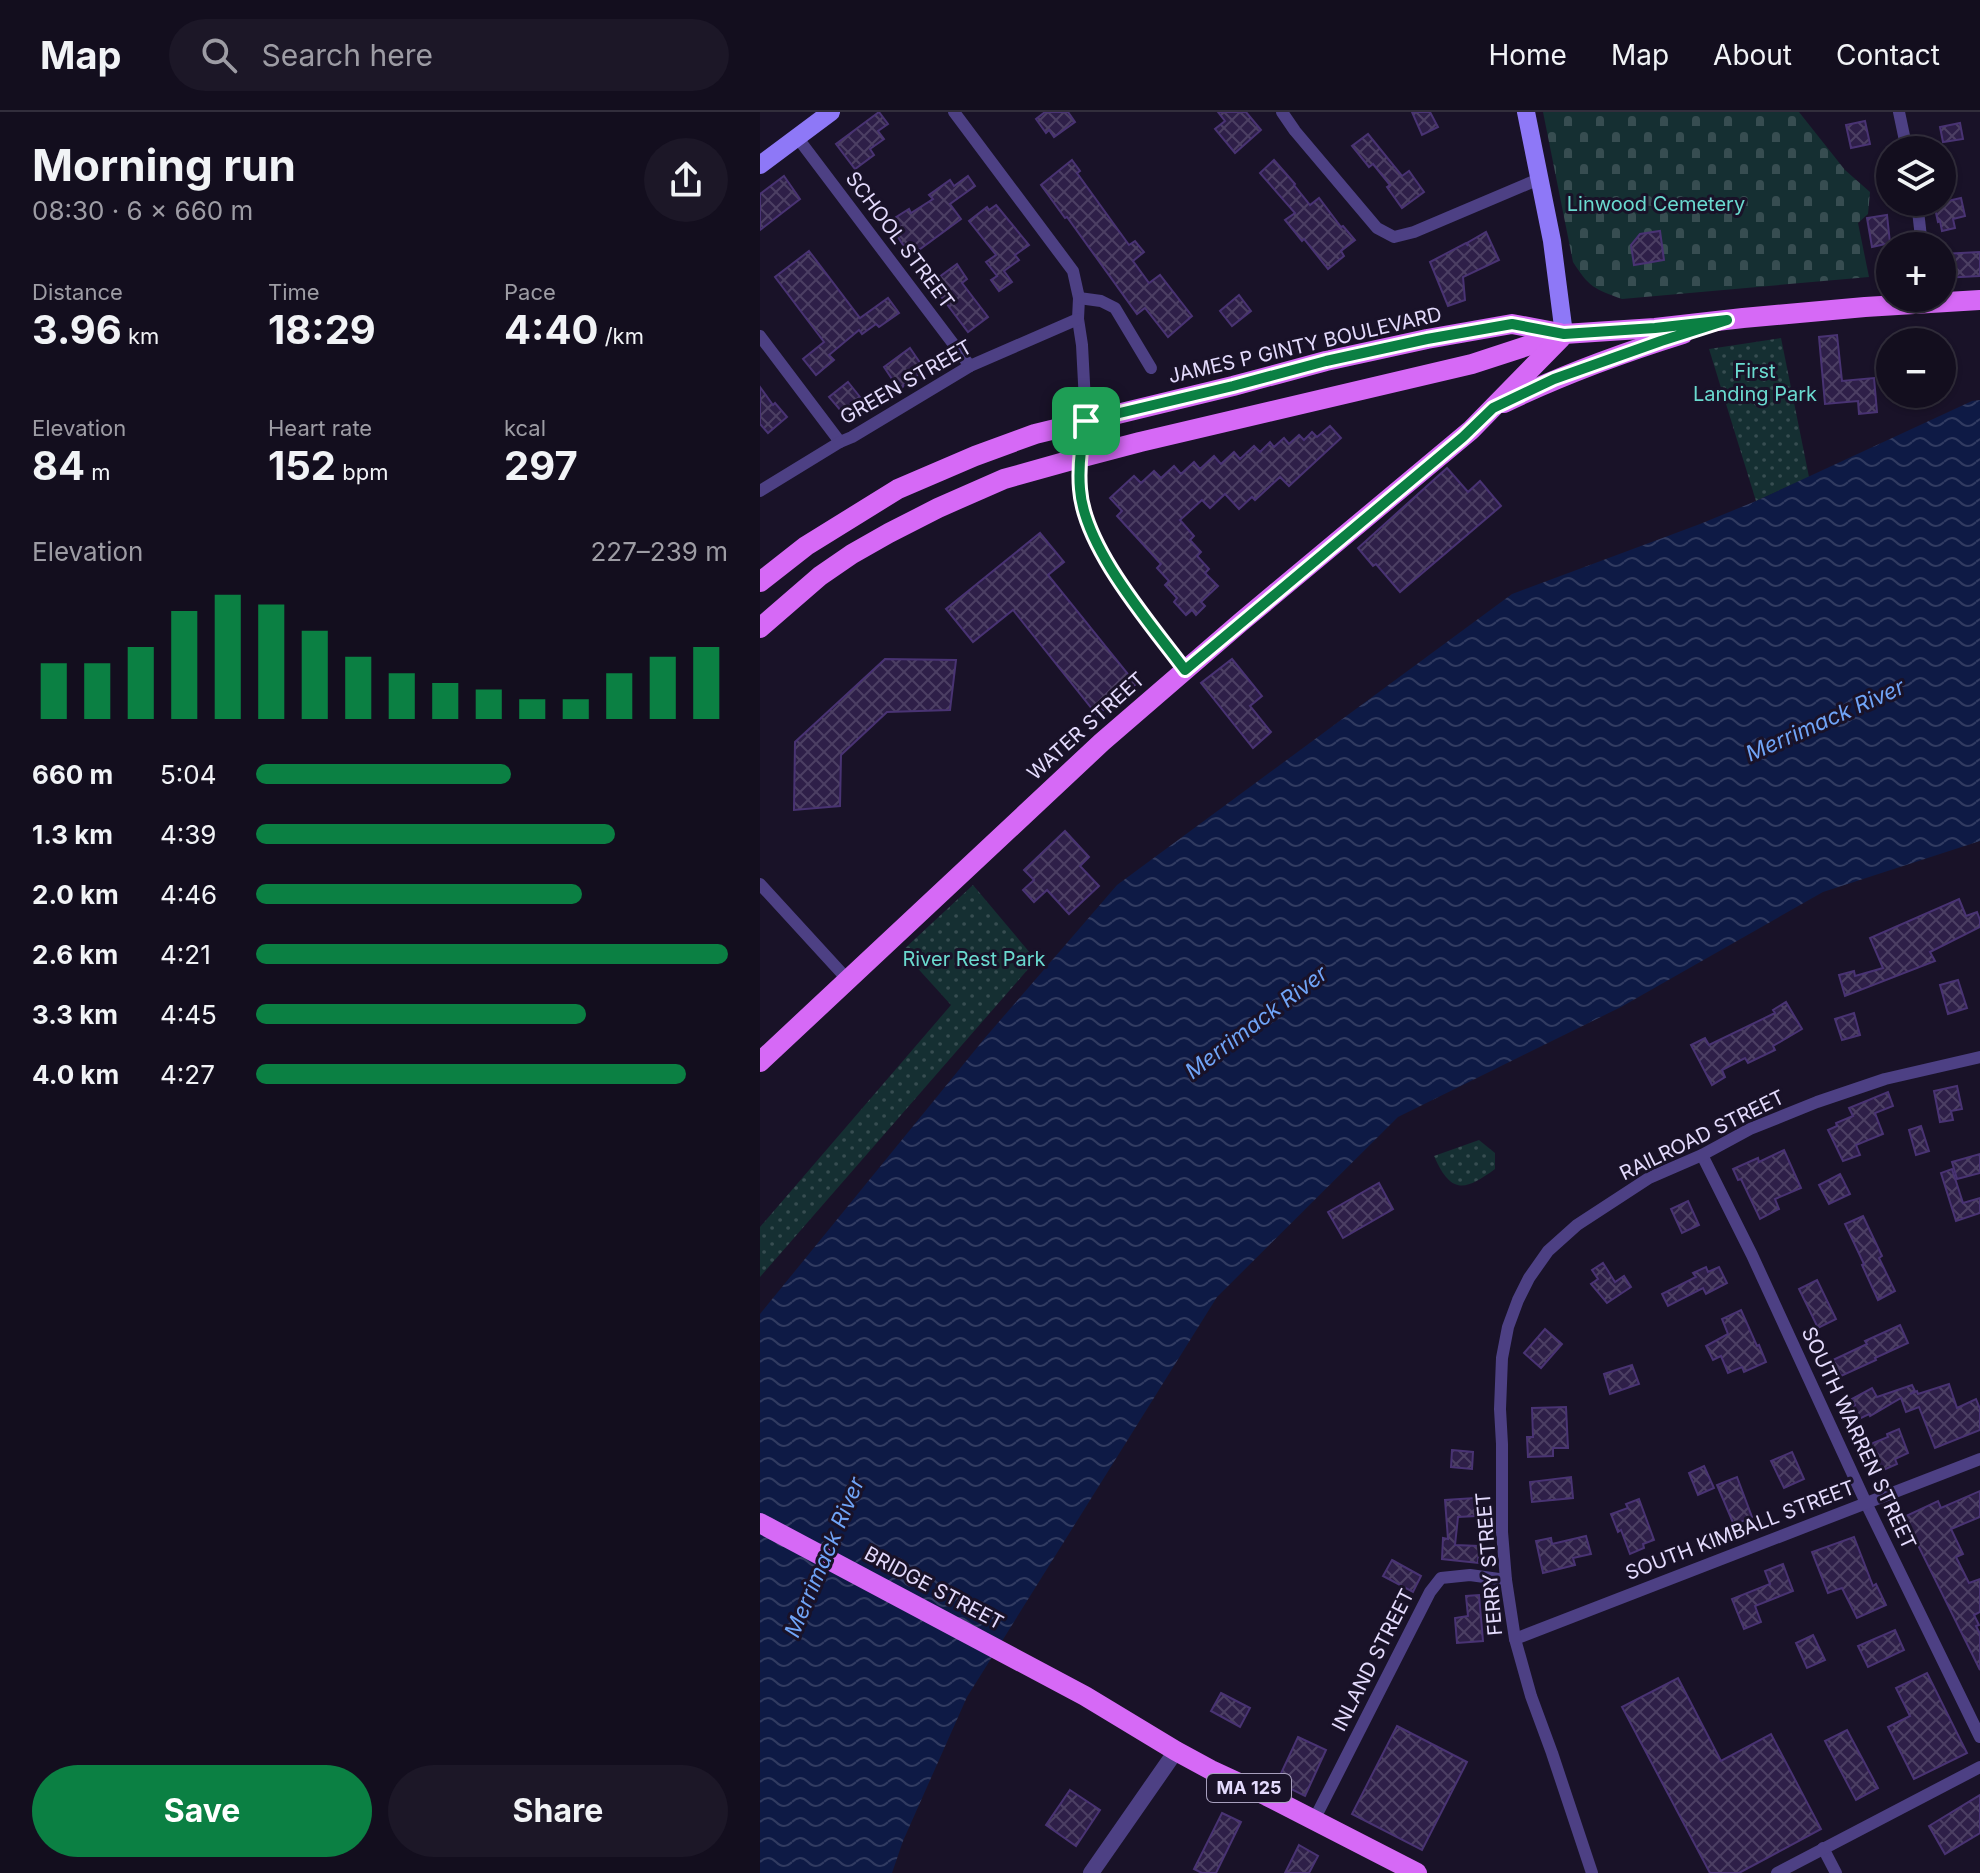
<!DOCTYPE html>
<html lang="en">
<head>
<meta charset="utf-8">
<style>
  :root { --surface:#130e1e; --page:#1c1727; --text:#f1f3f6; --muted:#9d9ca4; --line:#322e3c; --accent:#0b8043 }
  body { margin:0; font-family:Inter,sans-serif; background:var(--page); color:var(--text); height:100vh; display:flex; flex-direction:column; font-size:30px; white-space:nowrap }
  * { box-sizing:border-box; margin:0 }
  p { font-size:26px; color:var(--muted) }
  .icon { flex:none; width:44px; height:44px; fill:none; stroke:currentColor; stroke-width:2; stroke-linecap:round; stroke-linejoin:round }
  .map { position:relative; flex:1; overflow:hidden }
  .side { display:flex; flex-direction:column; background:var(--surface); width:760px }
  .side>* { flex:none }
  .tools { position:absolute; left:1116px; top:24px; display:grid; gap:16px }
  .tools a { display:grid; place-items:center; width:80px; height:80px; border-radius:50%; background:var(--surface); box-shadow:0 2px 6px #0004,0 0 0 2px var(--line); font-size:40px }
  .pin { position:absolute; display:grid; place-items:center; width:68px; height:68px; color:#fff; margin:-34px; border-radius:16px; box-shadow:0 4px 12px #0006 }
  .round { display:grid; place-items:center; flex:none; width:84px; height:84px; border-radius:42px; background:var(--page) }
  .summary { display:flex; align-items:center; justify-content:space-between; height:136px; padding:0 32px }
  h1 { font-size:44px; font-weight:700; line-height:60px }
  .figures { display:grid; grid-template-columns:repeat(3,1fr); gap:12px; height:136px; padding:8px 32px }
  .figures div { display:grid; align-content:center }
  .figures b { font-size:40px; font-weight:700 }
  .figures small { font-size:22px; font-weight:400 }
  .figures p { font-size:22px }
  .chart { height:224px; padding:16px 32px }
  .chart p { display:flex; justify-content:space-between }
  .chart svg { width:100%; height:144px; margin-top:8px; stroke:var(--accent); stroke-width:6 }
  .action { display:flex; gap:16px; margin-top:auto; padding:16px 32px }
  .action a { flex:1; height:92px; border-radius:48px; background:var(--accent); color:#fff; font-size:32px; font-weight:700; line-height:92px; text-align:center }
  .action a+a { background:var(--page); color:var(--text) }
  ul { padding:0 32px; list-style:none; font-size:26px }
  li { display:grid; grid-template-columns:128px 96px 1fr; align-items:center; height:60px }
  li i { height:20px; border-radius:10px; background:var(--accent) }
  header { display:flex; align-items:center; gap:48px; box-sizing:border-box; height:112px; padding:0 40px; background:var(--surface); border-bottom:2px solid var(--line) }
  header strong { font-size:38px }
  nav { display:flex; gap:44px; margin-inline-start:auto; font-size:28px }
  .search { width:560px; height:72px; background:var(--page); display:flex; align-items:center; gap:20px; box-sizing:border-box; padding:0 28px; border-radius:44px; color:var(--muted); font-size:30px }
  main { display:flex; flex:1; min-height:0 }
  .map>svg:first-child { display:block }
  .cemetery { fill:url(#cemetery-stones) }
  .park { fill:url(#park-dots) }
  .water { fill:url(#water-waves) }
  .building { fill:url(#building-cross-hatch); stroke:#493373; stroke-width:2 }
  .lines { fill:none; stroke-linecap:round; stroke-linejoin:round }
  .minor { stroke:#4d4084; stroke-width:12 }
  .tertiary { stroke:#4d4084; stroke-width:16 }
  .secondary { stroke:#8e78f7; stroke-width:18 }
  .primary { stroke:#d669f6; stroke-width:20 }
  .route-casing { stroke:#fff; stroke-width:16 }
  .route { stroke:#0b8043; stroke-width:10 }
  .labels { text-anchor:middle; stroke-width:6; stroke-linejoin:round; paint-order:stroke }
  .shield { fill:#191228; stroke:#a79fbd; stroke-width:2 }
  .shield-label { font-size:18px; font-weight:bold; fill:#e4dbfd }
  .park-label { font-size:20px; fill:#6adacf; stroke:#191228 }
  .street-label { font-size:20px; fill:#e4dbfd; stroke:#191228 }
  .water-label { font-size:22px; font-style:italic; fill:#70a4f7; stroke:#191228 }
</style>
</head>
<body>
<header>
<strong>Map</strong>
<div class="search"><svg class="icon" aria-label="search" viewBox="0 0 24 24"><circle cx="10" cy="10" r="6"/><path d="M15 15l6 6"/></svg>Search here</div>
<nav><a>Home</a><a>Map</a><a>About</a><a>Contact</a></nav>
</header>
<main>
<section class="side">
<div class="summary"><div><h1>Morning run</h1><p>08:30 · 6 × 660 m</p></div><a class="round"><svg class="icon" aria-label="share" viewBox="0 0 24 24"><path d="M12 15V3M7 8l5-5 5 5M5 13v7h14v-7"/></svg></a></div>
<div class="figures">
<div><p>Distance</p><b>3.96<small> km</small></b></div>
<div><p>Time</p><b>18:29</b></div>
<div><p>Pace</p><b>4:40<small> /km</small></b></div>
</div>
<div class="figures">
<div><p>Elevation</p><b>84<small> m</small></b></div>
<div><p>Heart rate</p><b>152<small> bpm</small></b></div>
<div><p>kcal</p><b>297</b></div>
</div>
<div class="chart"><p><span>Elevation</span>227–239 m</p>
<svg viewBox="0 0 160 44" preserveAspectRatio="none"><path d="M5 44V27M15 44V27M25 44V22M35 44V11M45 44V6M55 44V9M65 44V17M75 44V25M85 44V30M95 44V33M105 44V35M115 44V38M125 44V38M135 44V30M145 44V25M155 44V22"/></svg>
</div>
<ul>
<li><b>660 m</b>5:04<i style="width:54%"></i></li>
<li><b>1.3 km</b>4:39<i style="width:76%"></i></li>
<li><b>2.0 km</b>4:46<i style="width:69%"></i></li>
<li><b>2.6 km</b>4:21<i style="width:100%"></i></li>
<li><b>3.3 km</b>4:45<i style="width:70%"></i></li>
<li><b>4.0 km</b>4:27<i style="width:91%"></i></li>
</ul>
<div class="action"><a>Save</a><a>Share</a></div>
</section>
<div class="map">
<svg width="1220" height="1761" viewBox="0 0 1220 1761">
  <defs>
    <pattern id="cemetery-stones" width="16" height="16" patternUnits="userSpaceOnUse" patternTransform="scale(2)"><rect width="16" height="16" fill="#152f32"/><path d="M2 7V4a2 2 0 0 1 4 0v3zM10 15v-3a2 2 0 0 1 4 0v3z" fill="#374d51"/></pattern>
    <pattern id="park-dots" width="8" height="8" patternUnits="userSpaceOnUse" patternTransform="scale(2)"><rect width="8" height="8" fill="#152f32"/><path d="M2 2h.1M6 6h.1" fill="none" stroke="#374d51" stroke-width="1.8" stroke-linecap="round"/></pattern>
    <pattern id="water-waves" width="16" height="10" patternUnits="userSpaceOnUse" patternTransform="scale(2)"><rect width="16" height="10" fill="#0e1a45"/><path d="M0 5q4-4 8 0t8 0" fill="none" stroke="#313b61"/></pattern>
    <pattern id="building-cross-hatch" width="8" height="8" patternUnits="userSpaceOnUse" patternTransform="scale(2)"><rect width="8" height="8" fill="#2e1f48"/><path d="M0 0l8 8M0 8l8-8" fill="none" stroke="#4c3f63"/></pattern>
  </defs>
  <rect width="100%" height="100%" fill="#191228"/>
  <!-- cemetery -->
  <path class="cemetery" d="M783,0h256l46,58 25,22 -2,22 -10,9 11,54 -247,22c-28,-10 -33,-12 -49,-37z"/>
  <!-- park -->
  <g class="park">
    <polygon points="1021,226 1049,365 996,389 949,237"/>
    <polygon points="213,773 276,848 0,1165 0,1115 191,893 142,839"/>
    <path d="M719,1028l16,13v16c-30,22 -44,26 -61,-13z"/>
  </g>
  <!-- water -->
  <polygon class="water" points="1220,288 1220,729 1063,780 861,895 638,1005 457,1185 207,1585 143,1729 132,1761 0,1761 0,1202 224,927 357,773 752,482 940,412 996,389 1212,289"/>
  <!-- building -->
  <g class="building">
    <polygon points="119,0 128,12 118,19 124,27 110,37 114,43 95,57 76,32"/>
    <polygon points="285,0 308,0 315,10 294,25 289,18 286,21 276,7"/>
    <polygon points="458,0 486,0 501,18 475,41 455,17 465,9"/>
    <polygon points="652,0 670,0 678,15 662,23"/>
    <polygon points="1105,9 1110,32 1091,36 1086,13"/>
    <polygon points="1200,11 1203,27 1183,30 1180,15"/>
    <polygon points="608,22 642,64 649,59 664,80 642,96 627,75 630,73 613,52 609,55 592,34"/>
    <polygon points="312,48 320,59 317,61 369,133 375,129 384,140 373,149 389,171 400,163 432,204 408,225 385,196 377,202 307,105 305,106 281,73"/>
    <polygon points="514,48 535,72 534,73 550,93 559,86 581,115 583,114 595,128 581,139 584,144 568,157 544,127 542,129 525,108 535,101 500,61"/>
    <polygon points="24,64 40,87 0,118 0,82"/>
    <polygon points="208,64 215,74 190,92 201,107 156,140 151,133 145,136 132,116 134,114 130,109 149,97 151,101 173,87 169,83 190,68 194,74"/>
    <polygon points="1201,86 1205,104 1193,107 1195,116 1182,119 1180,109 1178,110 1174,92"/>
    <polygon points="236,93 269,133 255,143 259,148 244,159 252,170 239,179 231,168 237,164 226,150 236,143 209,109 227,95 229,98"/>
    <polygon points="1127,103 1130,131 1112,135 1107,106"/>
    <polygon points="900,119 904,148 874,153 871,133 880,122"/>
    <polygon points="726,120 739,148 703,165 705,188 688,194 670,150 706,131 708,134 707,131"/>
    <polygon points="49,139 100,206 128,186 139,201 119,215 116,212 102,222 99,218 69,243 74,248 56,263 43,247 64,230 15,165"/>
    <polygon points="1220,140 1220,164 1182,166 1182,142"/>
    <polygon points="197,152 207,167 202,171 228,205 208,220 171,171"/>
    <polygon points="479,183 491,199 472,214 460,199"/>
    <polygon points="1077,223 1082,269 1114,266 1117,300 1099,302 1098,289 1065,292 1059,225"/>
    <polygon points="150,236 163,255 160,262 146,270 140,279 124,255"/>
    <polygon points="88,270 100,285 82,300 69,285"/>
    <polygon points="0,275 13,293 15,291 27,305 8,321 0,312"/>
    <polygon points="570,314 581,326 529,374 520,365 495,388 492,385 479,397 465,382 450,396 442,388 420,408 434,424 430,428 441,440 437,444 449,457 445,461 458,474 441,490 445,494 436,503 432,498 426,503 414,490 417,486 405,473 409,469 397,456 401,452 357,404 362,399 350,386 374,364 381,371 394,359 401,366 414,354 421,362 434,350 440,357 454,344 461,352 474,340 480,347 494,334 500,340 510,330 514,335 524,326 529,332 539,323 544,328 552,320 557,325"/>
    <polygon points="687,356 708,380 720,369 741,394 640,480 616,452 613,454 598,436"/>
    <polygon points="280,421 304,450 288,463 376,572 337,603 253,498 213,530 186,497"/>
    <polygon points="125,547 196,548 190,598 127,600 81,643 80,694 34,698 35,630"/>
    <polygon points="472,547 502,584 490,594 511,620 493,636 441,571"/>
    <polygon points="305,719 329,745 320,754 339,774 309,802 287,778 274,790 263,778 274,768 264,758"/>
    <polygon points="1199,787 1206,804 1217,800 1220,808 1220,815 1170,840 1175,849 1085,884 1079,863 1094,859 1095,864 1123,856 1110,826"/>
    <polygon points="1198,868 1207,896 1188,902 1180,873"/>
    <polygon points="1026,890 1042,917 1013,934 1015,938 988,951 985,946 962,958 965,965 952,973 931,933 945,926 949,933 1015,901 1013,898"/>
    <polygon points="1094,901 1100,923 1082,928 1075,907"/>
    <polygon points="1197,974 1202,997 1191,999 1193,1008 1180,1010 1174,979"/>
    <polygon points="1128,980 1133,994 1115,1001 1123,1022 1096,1033 1100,1043 1083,1049 1068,1018 1077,1014 1076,1011 1093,1004 1089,996"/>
    <polygon points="1161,1014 1169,1039 1156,1043 1149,1018"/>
    <polygon points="1024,1038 1041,1076 1015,1087 1019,1097 1000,1107 981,1067 978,1068 973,1057 998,1046 999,1050"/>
    <polygon points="1220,1042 1220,1061 1197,1067 1192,1050"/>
    <polygon points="1192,1057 1203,1091 1220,1086 1220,1101 1196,1109 1181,1061"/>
    <polygon points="1080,1062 1090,1082 1069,1092 1059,1073"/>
    <polygon points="619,1071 633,1097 583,1126 568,1100"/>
    <polygon points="928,1089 939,1113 922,1121 911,1097"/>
    <polygon points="1103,1104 1122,1144 1119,1146 1135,1179 1118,1188 1102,1153 1104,1152 1085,1112"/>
    <polygon points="843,1151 855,1170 864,1164 871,1175 847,1191 831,1172 838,1167 832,1158"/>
    <polygon points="946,1155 948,1160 959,1155 967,1171 946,1182 943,1176 908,1194 902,1182 936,1165 933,1161"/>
    <polygon points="1057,1168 1076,1207 1058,1216 1039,1177"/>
    <polygon points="981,1198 997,1234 999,1233 1006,1250 984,1260 982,1255 968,1261 961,1244 953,1248 946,1234 968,1222 962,1207"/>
    <polygon points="1140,1213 1148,1231 1115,1246 1116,1248 1081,1264 1073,1248 1107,1232 1105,1229"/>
    <polygon points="785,1217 802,1232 781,1256 764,1241"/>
    <polygon points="872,1253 879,1272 850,1282 844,1262"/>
    <polygon points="1189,1272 1197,1296 1216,1287 1220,1297 1220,1318 1175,1336 1159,1295 1146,1300 1141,1286 1110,1304 1109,1302 1097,1308 1090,1296 1095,1293 1092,1287 1112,1276 1117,1285 1152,1273 1155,1279 1150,1282 1157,1279 1158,1282"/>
    <polygon points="806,1295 808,1336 793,1336 793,1344 768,1345 767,1325 773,1325 772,1296"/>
    <polygon points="1139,1317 1148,1341 1135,1347 1137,1352 1119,1360 1108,1333 1128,1325 1127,1322"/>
    <polygon points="692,1338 713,1340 712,1357 691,1355"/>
    <polygon points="1032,1340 1044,1367 1024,1376 1011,1349"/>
    <polygon points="944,1354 954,1376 938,1383 929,1361"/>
    <polygon points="811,1365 813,1386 772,1390 770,1370"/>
    <polygon points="977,1365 992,1405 974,1413 957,1373"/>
    <polygon points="1220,1379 1220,1405 1191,1417 1203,1442 1196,1445 1209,1471 1220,1467 1220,1500 1214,1503 1219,1513 1216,1514 1220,1522 1220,1558 1144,1405 1178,1389 1181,1396"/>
    <polygon points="715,1386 716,1404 698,1405 695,1433 719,1434 718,1451 682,1447 683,1426 688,1427 685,1388"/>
    <polygon points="879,1387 894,1428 883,1432 884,1436 870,1442 861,1418 858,1420 851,1402 868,1396 866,1392"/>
    <polygon points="826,1424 831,1442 813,1446 815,1453 783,1461 776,1429 791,1426 792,1432"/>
    <polygon points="1094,1425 1113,1474 1116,1472 1126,1493 1097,1506 1082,1476 1068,1481 1052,1440"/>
    <polygon points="632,1448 661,1464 653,1480 623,1464"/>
    <polygon points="1023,1452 1033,1479 995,1494 1001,1510 984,1517 972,1487 1010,1472 1005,1459"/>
    <polygon points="719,1483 723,1529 697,1531 695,1506 708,1504 706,1484"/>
    <polygon points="1135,1518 1144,1538 1108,1555 1098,1534"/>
    <polygon points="1053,1523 1065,1548 1047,1556 1036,1531"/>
    <polygon points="1167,1561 1207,1641 1154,1667 1128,1615 1150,1604 1136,1576"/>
    <polygon points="918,1566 961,1649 1011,1622 1061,1717 979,1761 950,1761 862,1595"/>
    <polygon points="461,1581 490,1596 480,1615 451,1599"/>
    <polygon points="637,1614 707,1650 662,1738 592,1702"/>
    <polygon points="1087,1618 1118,1676 1096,1688 1065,1629"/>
    <polygon points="538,1625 566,1638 545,1684 517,1670"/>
    <polygon points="310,1678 340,1698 316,1734 286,1713"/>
    <polygon points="1220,1683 1220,1721 1185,1742 1169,1714"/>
    <polygon points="462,1701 481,1710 456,1761 442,1761 434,1757"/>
    <polygon points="539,1733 558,1744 549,1761 525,1761"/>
  </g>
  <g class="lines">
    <!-- minor -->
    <g class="minor">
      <polyline points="194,0 313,159 319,186 318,207 322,233 326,309 319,346 320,380 332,421 362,474 425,558"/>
      <polyline points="522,0 535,19 617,116 634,125 654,120 779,67"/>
      <polyline points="1139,0 1147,38"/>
      <polyline points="37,25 210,254"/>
      <polyline points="1157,90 1162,134"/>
      <polyline points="319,186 341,189 355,196 391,256"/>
      <polyline points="0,224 80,330"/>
      <polyline points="0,379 80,330 92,325 210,254 318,207"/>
      <polyline points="0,772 88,868"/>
      <polyline points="942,1043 992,1143 1106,1391 1220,1625"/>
      <polyline points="755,1527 1220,1347"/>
      <polyline points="554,1708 670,1480 681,1466 710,1463 746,1468"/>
      <polyline points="1063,1736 1076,1761"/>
      <polyline points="832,1761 792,1641 771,1584 755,1527 746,1468 742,1420 742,1332 740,1297 742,1246 748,1215 758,1188 769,1166 788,1139 817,1113 889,1066 942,1043 990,1017 1057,990 1125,967 1220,945"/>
      <polyline points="1017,1761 1220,1655"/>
    </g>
    <!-- tertiary -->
    <polyline class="tertiary" points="331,1761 416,1639"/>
    <!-- secondary -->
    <g class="secondary">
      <polyline points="766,0 792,129 804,222"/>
      <polyline points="0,53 71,0"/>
    </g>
    <!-- primary -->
    <g class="primary">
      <path d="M744,291c58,-28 118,-50 179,-69"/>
      <polyline points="0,470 46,434 138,377 215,344 275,322 473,274 566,249 667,227 752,212 800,221"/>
      <polyline points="0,516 60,464 92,442 129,421 178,396 244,367 319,346 380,330 712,252 804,222 895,216 983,206 1105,195 1220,188"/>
      <polyline points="0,950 342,630 481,510 711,318 801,226"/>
      <polyline points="0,1411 325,1584 416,1639 451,1658 507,1684 657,1761"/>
    </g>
  </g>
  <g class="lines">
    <!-- route casing -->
    <g class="route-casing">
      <path id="route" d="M967,208l-66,21 -107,38 -61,29 -30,29 -278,233c-35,-47 -101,-122 -105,-181 -2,-24 1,-45 6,-68l147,-35 93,-25 101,-22 85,-15 52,10 91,-6z"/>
    </g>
    <!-- route -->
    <use href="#route" class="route"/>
  </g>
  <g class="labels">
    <!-- shield labels -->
    <rect class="shield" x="447" y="1662" width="84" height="28" rx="6"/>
    <g class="shield-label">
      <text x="489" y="1682">MA 125</text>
    </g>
    <!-- park labels -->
    <g class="park-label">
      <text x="896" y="99">Linwood Cemetery</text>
      <text x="995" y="266">First<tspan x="995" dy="23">Landing Park</tspan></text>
      <text x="214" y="854">River Rest Park</text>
    </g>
    <!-- street labels -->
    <g class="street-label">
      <text transform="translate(140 128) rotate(53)" y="7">SCHOOL STREET</text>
      <text transform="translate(545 233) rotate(-13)" y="7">JAMES P GINTY BOULEVARD</text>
      <text transform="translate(146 270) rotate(-30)" y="7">GREEN STREET</text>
      <text transform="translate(326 614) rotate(-42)" y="7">WATER STREET</text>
      <text transform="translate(942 1023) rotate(-26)" y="7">RAILROAD STREET</text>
      <text transform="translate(1099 1326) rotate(65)" y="7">SOUTH WARREN STREET</text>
      <text transform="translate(980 1418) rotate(-21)" y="7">SOUTH KIMBALL STREET</text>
      <text transform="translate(729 1452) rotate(-95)" y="7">FERRY STREET</text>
      <text transform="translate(174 1476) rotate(28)" y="7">BRIDGE STREET</text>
      <text transform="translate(613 1548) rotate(-63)" y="7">INLAND STREET</text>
    </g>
    <!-- water labels -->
    <g class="water-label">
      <text transform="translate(1065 608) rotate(-24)" y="8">Merrimack River</text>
      <text transform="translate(496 910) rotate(-37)" y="8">Merrimack River</text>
      <text transform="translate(64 1445) rotate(-67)" y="8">Merrimack River</text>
    </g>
  </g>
</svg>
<div class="tools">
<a><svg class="icon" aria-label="layers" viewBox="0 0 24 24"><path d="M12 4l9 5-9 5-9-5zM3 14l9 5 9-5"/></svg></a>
<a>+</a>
<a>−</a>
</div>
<div class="pin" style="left:326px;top:309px;background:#1e9e55"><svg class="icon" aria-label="arrive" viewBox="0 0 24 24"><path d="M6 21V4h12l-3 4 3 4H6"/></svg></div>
</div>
</main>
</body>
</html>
